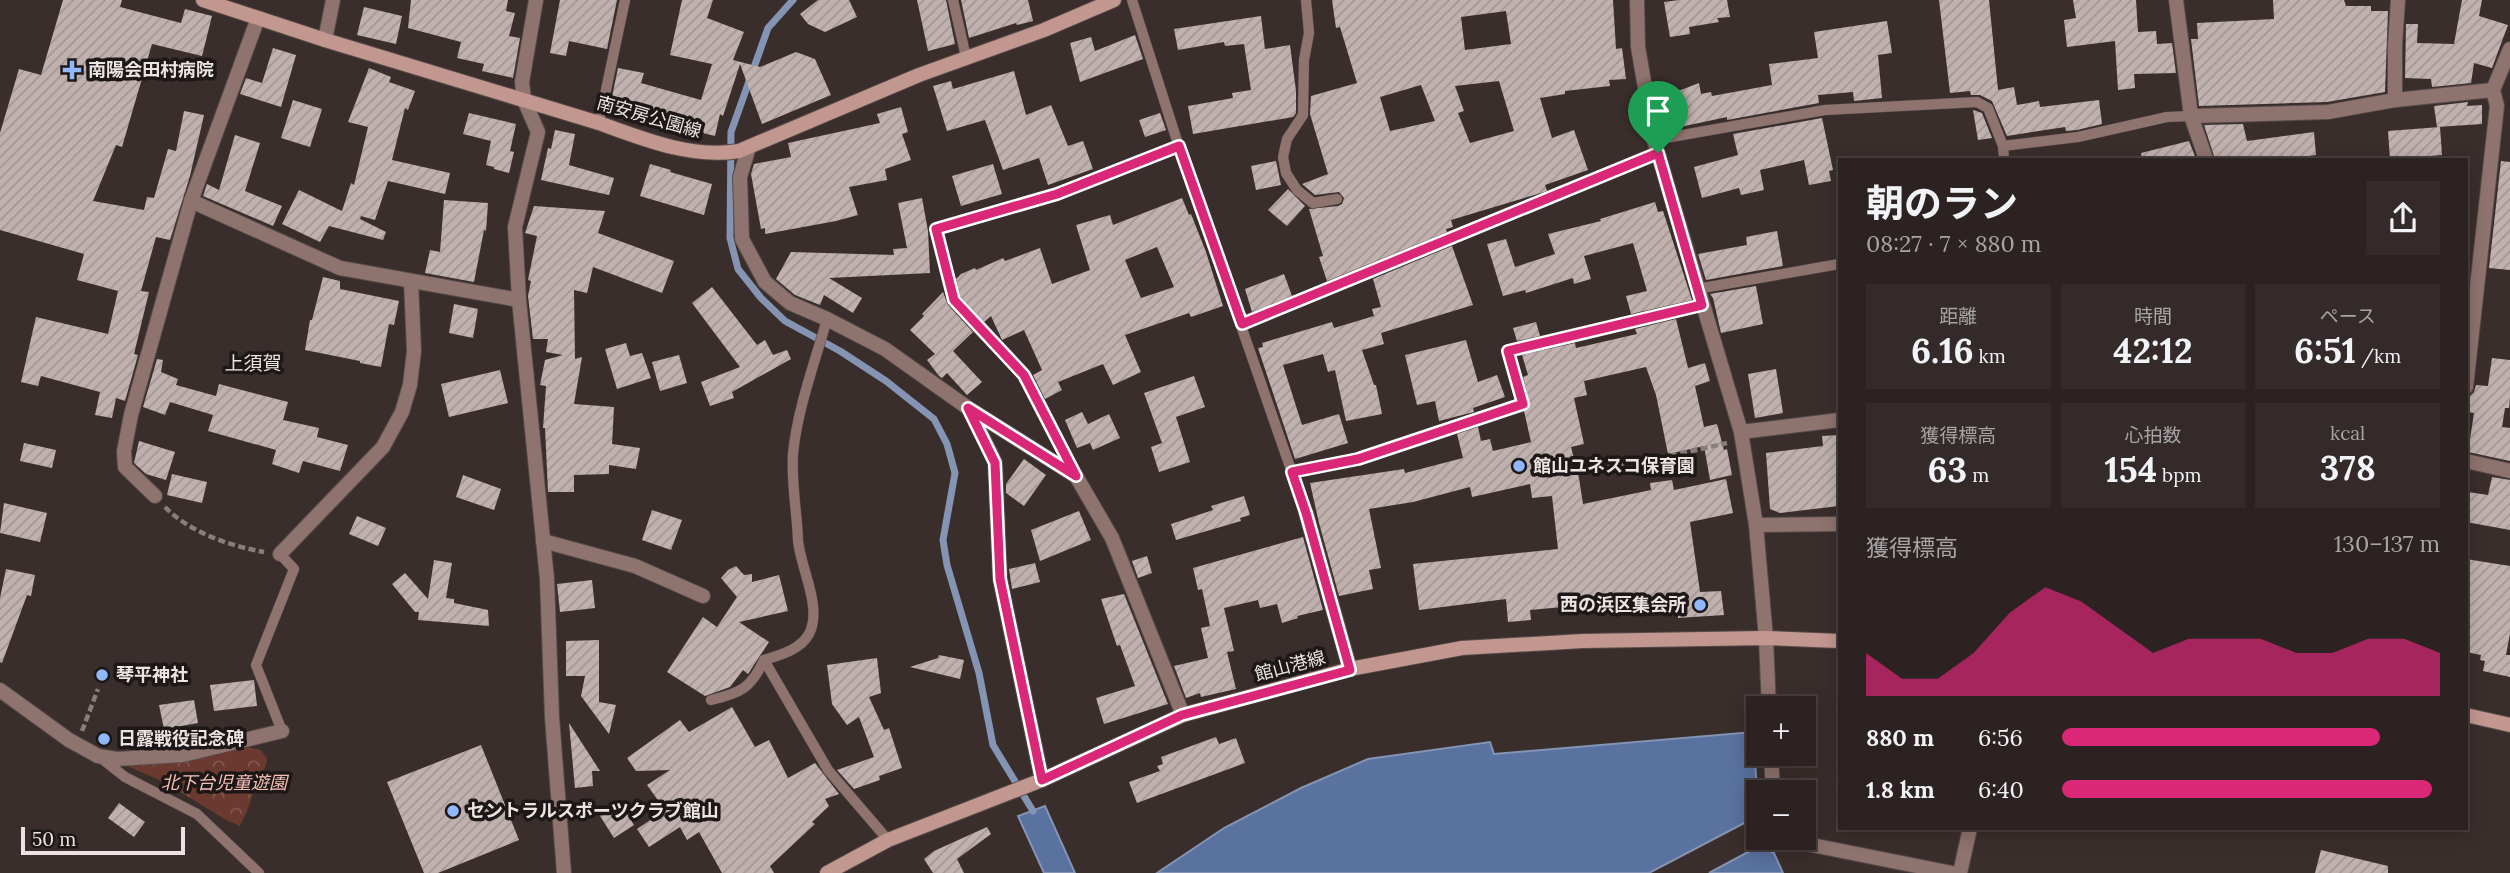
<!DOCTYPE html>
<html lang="ja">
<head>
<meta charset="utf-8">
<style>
  :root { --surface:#2c2221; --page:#342a2a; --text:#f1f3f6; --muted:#a6a4a5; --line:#483f3f; --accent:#db2777 }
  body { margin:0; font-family:Lora,"Noto Sans JP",serif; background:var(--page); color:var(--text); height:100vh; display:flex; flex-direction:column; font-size:26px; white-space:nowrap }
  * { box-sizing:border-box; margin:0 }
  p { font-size:23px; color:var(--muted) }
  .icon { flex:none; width:38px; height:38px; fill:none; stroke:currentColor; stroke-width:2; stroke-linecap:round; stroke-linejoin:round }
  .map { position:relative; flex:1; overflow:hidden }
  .drawer { position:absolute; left:1838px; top:158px; width:630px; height:672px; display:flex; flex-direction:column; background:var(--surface); border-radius:0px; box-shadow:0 4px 18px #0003,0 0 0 2px var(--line) }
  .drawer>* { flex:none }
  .buttons { position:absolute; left:1746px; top:696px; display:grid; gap:14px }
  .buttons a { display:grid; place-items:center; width:70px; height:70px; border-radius:0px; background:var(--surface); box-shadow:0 4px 18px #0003,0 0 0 2px var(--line); font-size:35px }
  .scale { position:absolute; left:21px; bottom:18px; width:164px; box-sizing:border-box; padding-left:7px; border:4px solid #ebe4e2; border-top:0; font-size:19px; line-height:24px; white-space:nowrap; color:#ebe4e2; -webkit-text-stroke:5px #1d1817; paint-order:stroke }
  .pin { position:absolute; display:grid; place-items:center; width:60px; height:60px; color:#fff; margin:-72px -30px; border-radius:50% 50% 50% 0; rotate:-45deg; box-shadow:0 0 7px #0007 }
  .pin .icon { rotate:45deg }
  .round { display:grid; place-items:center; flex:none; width:74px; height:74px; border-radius:0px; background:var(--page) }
  .overview { display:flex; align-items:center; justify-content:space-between; height:119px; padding:0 28px }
  h1 { font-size:38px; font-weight:700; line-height:52px }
  .metrics { display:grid; grid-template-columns:repeat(3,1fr); gap:10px; height:119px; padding:7px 28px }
  .metrics div { display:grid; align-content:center; border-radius:0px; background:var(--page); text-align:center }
  .metrics b { font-size:35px; font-weight:700 }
  .metrics small { font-size:19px; font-weight:400 }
  .metrics p { font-size:19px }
  .chart { height:196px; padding:14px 28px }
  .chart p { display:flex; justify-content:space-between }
  .chart svg { width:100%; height:126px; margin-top:7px; fill:var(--accent); opacity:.7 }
  ul { padding:0 28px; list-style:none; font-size:23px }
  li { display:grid; grid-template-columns:112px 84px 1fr; align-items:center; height:52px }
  li i { height:18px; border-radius:9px; background:var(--accent) }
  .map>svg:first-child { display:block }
  .park { fill:url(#park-crowns) }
  .water { fill:#59729f; stroke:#8594b3; stroke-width:2 }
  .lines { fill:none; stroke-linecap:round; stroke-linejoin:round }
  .stream { stroke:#8594b3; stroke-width:7 }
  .building { fill:url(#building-hatch); fill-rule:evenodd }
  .service-casing { stroke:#564b49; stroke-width:11 }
  .minor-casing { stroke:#564b49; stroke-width:16 }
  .secondary-casing { stroke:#564b49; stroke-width:16 }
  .path { stroke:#887e7c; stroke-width:4.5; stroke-dasharray:7 3.5; stroke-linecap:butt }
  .service { stroke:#8e736e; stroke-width:10 }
  .minor { stroke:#8e736e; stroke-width:14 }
  .secondary { stroke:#c2978f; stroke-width:14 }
  .route-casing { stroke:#fff; stroke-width:14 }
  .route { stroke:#db2777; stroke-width:9 }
  .poi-dot { fill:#91b8fd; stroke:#1d1817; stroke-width:2.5 }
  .labels { text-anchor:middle; stroke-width:7; stroke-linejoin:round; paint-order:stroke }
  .poi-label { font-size:18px; font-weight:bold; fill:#ebe4e2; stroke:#1d1817; text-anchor:start }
  .street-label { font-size:18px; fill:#ebe4e2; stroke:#1d1817 }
  .park-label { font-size:18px; font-style:italic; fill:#f7c1b7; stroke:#1d1817 }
  .neighbourhood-label { font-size:19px; fill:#ebe4e2; stroke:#1d1817 }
</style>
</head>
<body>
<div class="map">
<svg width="2510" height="873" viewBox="0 0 2510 873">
  <defs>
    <pattern id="park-crowns" width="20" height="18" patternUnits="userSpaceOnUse" patternTransform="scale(1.75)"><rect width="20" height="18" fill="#6b3930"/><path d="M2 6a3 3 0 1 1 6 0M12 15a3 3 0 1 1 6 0" fill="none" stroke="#80564e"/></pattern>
    <pattern id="building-hatch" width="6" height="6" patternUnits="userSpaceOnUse" patternTransform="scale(1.75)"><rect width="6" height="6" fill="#c0b1ae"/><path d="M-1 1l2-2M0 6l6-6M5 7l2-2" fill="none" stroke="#a29694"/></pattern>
  </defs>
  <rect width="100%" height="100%" fill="#3a2e2c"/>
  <!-- park -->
  <path class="park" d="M247,747l14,3 6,9c-2,13 -8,17 -12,27 -4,14 -8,27 -15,40l-14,-6 -60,-37 -39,-17 53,-6z"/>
  <!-- water -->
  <g class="water">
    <polygon points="1753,732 1758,806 1752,819 1649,873 1157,873 1224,828 1301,788 1368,759 1490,742 1494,754"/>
    <polygon points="1045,806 1075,873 1044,873 1018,816"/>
    <polygon points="1759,846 1774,853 1783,873 1709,873"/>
  </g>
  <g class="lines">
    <!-- stream -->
    <polyline class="stream" points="793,0 768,28 731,132 730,238 738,269 761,298 785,321 840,351 886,381 934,419 947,444 955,473 943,540 947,565 979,673 993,745 1033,811"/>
  </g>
  <!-- building -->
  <g class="building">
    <polygon points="63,0 122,0 120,7 181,23 185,9 212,16 202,56 152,44 122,147 116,145 93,201 144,210 147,197 154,198 168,149 176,151 184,111 204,115 190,176 170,240 156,237 141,291 149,292 134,354 138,355 125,401 116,398 112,418 95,415 100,392 41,376 38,386 21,382 36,317 108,334 118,291 77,280 84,254 0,230 0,133 19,69 41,75"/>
    <polygon points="411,0 508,0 506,11 515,13 509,36 520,38 513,78 482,71 484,64 457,58 461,42 408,28"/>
    <polygon points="560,0 617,0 607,49 569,41 566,56 550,53"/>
    <polygon points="682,0 713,0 707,18 744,32 733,60 760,67 796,52 815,59 831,95 762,124 740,64 723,116 720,114 715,136 642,118 645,105 612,97 618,68 644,73 641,83 701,100 712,64 670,55"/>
    <polygon points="818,0 849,0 857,17 825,32 808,24 800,14"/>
    <polygon points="917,0 946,0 955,44 928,51"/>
    <polygon points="961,0 1028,0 1033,21 1017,25 1016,23 969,38"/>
    <path d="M1332,0h281l3,49 6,-1 4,31 -17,1 1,6 -45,5v3l-25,4 12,40 22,-8 14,40 -43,15 2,6 -6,2 -90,27 2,7 -7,2 1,3 -120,49 -8,-24 4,-1 -14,-47 29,-3 4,-2 2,-6 -5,-6 -24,3 -13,-11 26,-10 -18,-60 1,-18 46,-13 -17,-56 -4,1zM1506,11l5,33 -46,6 -4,-33zM1499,81l15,50 -44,12 -12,-30 6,-2 -9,-25zM1421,85l14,36 -45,10 -10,-34z"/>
    <polygon points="1679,0 1727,0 1730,17 1717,18 1719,22 1689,27 1690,34 1670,37 1664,2"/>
    <polygon points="1939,0 1989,0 1998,90 2014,87 2017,105 2039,101 2040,107 2099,100 2102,124 2077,130 2066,131 2065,127 2007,136 1992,101 1980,95 1971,95 1970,91 1950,93"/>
    <polygon points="2073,0 2136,0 2138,32 2156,31 2157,44 2172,43 2176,73 2134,74 2135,88 2118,90 2115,41 2067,47 2064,20 2076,18"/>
    <polygon points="2273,0 2344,0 2346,6 2371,6 2371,11 2388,11 2385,92 2327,102 2199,106 2191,39 2198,39 2197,23 2274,19"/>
    <polygon points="2462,0 2482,0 2479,16 2508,25 2492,68 2474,63 2471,83 2432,87 2431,79 2405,78 2406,24 2418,24 2417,43 2454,44"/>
    <polygon points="364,7 402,16 396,44 357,35"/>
    <polygon points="1261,16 1265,49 1290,45 1296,91 1296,113 1293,117 1193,134 1188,106 1233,98 1232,93 1251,90 1244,44 1225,46 1224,42 1178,50 1174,29"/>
    <polygon points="1887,21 1892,53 1878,55 1882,98 1854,101 1853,92 1818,95 1819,103 1727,120 1727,117 1666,130 1660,98 1699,83 1701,94 1711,92 1712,96 1772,85 1769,64 1818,58 1814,32"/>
    <polygon points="1135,35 1143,59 1080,82 1070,43 1091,37 1095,51"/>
    <polygon points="273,48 296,55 281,107 240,94 246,78 262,83"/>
    <polygon points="369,68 391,77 389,82 415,91 408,110 405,108 392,160 450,173 445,194 388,181 375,220 361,216 360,219 386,232 383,240 329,226 320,242 282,224 299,190 342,211 351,183 354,185 368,127 348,122"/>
    <polygon points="1014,71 1026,115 1051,105 1068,146 1083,141 1093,169 1048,185 1039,158 1003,170 985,120 947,131 933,86 951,81 953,89"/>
    <polygon points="293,100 322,109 310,147 281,138"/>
    <polygon points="2468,102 2467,106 2482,105 2482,124 2437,127 2434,106"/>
    <polygon points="901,107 908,132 902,134 911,160 885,169 887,180 849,187 858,215 836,221 765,234 765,228 761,229 751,174 754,164 791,157 788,143 880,123 877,114"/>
    <polygon points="1973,110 1982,113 1992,138 1978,140"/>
    <polygon points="469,113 516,124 510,151 514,152 509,173 494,169 494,167 486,165 491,141 463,134"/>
    <polygon points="1160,113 1166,130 1145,137 1139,120"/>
    <polygon points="1822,118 1833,170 1829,171 1831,181 1809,185 1804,160 1760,170 1764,190 1741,195 1739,188 1702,198 1694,167 1738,155 1733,134"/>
    <polygon points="2243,124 2247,141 2314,132 2316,155 2286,159 2215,159 2204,125"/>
    <polygon points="2440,127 2442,155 2390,159 2388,131"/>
    <polygon points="555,130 575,134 569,165 614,178 609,195 541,180 548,148 551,149"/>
    <polygon points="235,135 260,143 245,191 282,206 273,226 203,196 207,184 219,190"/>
    <polygon points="2189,141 2196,159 2142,159 2141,153"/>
    <polygon points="1276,161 1281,185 1256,190 1251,166"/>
    <polygon points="2501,161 2510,162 2510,270 2489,268"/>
    <polygon points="650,164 671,170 670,172 712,184 704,215 640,196"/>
    <polygon points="993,164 1002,194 961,206 952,176"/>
    <polygon points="1288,189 1305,206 1287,226 1268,210"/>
    <polygon points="922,198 928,231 930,273 829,278 862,298 853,313 824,295 820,305 795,295 776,279 791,252 894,255 893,249 907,248 898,203"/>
    <path d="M1182,198l7,17 2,-1 15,38 17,54 -32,11 -2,-4 -64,22 16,37 -28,13 -10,-21 -45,18 4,8 -17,9 -12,-24 9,-5 -18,-40 -22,10 -11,-24 -7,6 -24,-26 -4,-17 5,-5 14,-6 1,2 27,-12 2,3 35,-13 12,36 38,-14 -14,-45 34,-10 3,10zM1157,247l17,40 -33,11 -16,-38z"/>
    <polygon points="444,200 488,203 486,231 484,230 474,282 425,273 430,250 440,252"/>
    <polygon points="1655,202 1658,212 1663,211 1692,300 1631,314 1626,296 1647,291 1633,243 1584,256 1591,279 1574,284 1573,278 1526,293 1525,290 1503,296 1487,244 1506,239 1515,267 1555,254 1548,234 1601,221 1600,219"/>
    <polygon points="534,206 605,211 598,233 674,261 662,293 593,267 587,293 574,290 575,359 582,357 574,404 614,407 612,444 640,448 636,469 609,465 609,474 574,475 574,492 548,492 545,428 543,428 546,386 540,385 545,360 563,355 546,352 548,339 533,339 528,296 531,281 528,280 537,236 525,233"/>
    <polygon points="1777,231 1783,266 1706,280 1698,254 1747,245 1746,237"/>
    <polygon points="1452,246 1473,305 1381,333 1384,344 1362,350 1374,385 1376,385 1382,414 1346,421 1335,370 1328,372 1323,354 1283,365 1302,425 1339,414 1348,443 1295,459 1258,348 1263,347 1262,343 1332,322 1334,328 1374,316 1372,309 1381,307 1373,279"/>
    <polygon points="1284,274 1292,296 1252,312 1245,289"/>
    <polygon points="323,277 340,281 340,289 399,301 394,325 389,324 381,367 360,363 360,361 305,350 310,320 312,320"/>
    <polygon points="1756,286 1763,324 1721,333 1713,298 1710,294"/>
    <polygon points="712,287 757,345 765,340 773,355 787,350 791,359 732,392 734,398 710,406 701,382 740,367 692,303"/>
    <polygon points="943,292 948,305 973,332 953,351 982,382 967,395 947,373 942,378 939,376 927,360 935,354 910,330 924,316 922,314"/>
    <polygon points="454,304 478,309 473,338 449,333"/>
    <polygon points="1676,319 1688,368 1705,363 1710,381 1695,386 1704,427 1717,424 1724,450 1727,449 1732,475 1710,480 1704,446 1668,454 1656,395 1646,367 1584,381 1587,395 1574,398 1584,444 1571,447 1579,478 1583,504 1651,490 1650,483 1672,480 1674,490 1726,479 1733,513 1690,522 1700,592 1721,591 1724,615 1678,618 1677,606 1610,612 1610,607 1574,609 1574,606 1530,610 1531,620 1508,622 1506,599 1419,610 1413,564 1558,549 1552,496 1532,498 1530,484 1472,497 1470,487 1413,502 1369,509 1381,568 1369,570 1373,589 1339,596 1319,523 1310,483 1404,469 1405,473 1463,458 1457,434 1478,427 1481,441 1490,439 1493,451 1531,442 1524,411 1530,405 1523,377 1528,375 1522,355 1575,343 1576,348 1637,334 1635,329"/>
    <polygon points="1536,322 1540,336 1517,341 1513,328"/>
    <polygon points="1466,340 1478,382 1497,375 1505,397 1473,408 1474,412 1439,421 1435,401 1417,405 1405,355"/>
    <polygon points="626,343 630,356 642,353 651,378 617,389 605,349"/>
    <polygon points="679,355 687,383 660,391 652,362"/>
    <polygon points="2492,358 2510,360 2510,398 2509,408 2505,408 2502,427 2510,428 2510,461 2468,452 2474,413 2468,412 2470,396 2474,392 2476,385 2488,386"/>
    <polygon points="157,359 163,360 161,372 178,379 176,385 216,396 219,384 288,402 283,420 319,428 317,437 348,445 340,471 303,461 299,473 272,464 276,450 208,431 213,415 170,402 165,415 143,407"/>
    <polygon points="1776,369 1783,413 1755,418 1748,374"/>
    <polygon points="500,370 508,403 449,417 441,384"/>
    <polygon points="1194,376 1205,407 1176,417 1190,462 1159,472 1151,447 1162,443 1144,393"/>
    <polygon points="1082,412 1088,424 1109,414 1120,438 1093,450 1090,443 1077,448 1065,420"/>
    <polygon points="1839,435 1839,506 1780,513 1770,509 1766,453 1823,446 1822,436"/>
    <polygon points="139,441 175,452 166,480 146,474 134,463"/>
    <polygon points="24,443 56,450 52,468 20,461"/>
    <polygon points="1024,459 1046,475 1024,506 1006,493 1006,484"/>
    <polygon points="172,474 207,482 202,503 167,495"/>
    <polygon points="463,475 501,489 494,510 456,497"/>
    <polygon points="2492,477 2510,480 2510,530 2466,522 2468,492 2488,495"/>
    <polygon points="1244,496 1250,515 1240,518 1241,521 1176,540 1171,524 1213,510 1211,506"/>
    <polygon points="4,503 47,513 40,542 0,533"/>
    <polygon points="652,510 682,520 671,550 642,540"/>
    <polygon points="1079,511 1091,540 1040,561 1031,530"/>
    <polygon points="357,516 386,528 378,546 349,534"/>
    <polygon points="1303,537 1323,610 1297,616 1298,618 1282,623 1277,604 1260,608 1258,600 1224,608 1234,651 1227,652 1236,689 1201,697 1200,693 1186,698 1174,666 1208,658 1201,628 1210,626 1202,589 1198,590 1193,568"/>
    <polygon points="1147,556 1152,573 1138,578 1132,561"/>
    <polygon points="2466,559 2510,566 2510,634 2506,655 2510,655 2510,677 2483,671 2485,661 2480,660 2481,655 2466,652"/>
    <polygon points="434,560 452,563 446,598 454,599 454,603 488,610 489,626 418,620 419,612 415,612 392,584 405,573 428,599"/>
    <polygon points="1035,563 1040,582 1012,589 1009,569"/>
    <polygon points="736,566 744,575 752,574 752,582 779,575 788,611 739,622 769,642 748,674 743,670 730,687 705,696 667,672 703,617 717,627 737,597 721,578 728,570"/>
    <polygon points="6,569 35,575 31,596 27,595 2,663 0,662 0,598"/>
    <polygon points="592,580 595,608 560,612 557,584"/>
    <polygon points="1124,594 1168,704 1104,724 1096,698 1135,686 1120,645 1117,646 1101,599"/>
    <polygon points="599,640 599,702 616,705 609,734 581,696 585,676 566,676 566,641"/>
    <polygon points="939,655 964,660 960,679 910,667 938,658"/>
    <polygon points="877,658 881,693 869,697 884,730 889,728 902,768 879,776 880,780 854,789 837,770 874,757 859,717 847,725 832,704 827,665"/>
    <polygon points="254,680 257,706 214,711 210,685"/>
    <polygon points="194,700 198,723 164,729 159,705"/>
    <polygon points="732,707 755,747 769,740 788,778 815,763 839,794 825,799 829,806 812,822 815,824 770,866 774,873 722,873 699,832 687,840 680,827 649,847 637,829 665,810 647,785 670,770 636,771 627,758 680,720 689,732"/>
    <polygon points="569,723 600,771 592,771 593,786 575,788"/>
    <polygon points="1216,737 1219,744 1236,738 1245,763 1137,803 1129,782 1160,771 1157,766 1163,764 1161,757"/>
    <polygon points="481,745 519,840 438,873 424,873 387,782"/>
    <polygon points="119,803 145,822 134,837 108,818"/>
    <polygon points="620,803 634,825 614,838 600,816"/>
    <polygon points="987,827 991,834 957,859 964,873 933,873 924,859 934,851"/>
    <polygon points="2321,850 2388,866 2388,873 2315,873"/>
  </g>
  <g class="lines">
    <!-- service casing -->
    <g class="service-casing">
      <g id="service">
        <polyline points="953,0 966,57"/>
        <polyline points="1132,0 1179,147 1306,513"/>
        <polyline points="1306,0 1309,33 1304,60 1303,115 1287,139 1283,157 1286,173 1297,190 1313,203 1337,199"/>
        <polyline points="599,123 625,0"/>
        <polyline points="1654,140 1825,110 1977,102 1988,108 2003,146 2078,137 2167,117 2191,116"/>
        <polyline points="2003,146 2004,159"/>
        <polyline points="1697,289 1839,264"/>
        <polyline points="1243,324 1658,153"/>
        <polyline points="1292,472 1358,459 1523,404 1508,351 1702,305"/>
        <polyline points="1074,473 1024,375 953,300 936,229 1057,194 1179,147"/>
        <polyline points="280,554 294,569 256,665 282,731"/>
        <polyline points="764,660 828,770 888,840"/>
        <path d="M711,700c30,-7 40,-12 53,-40 16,-5 36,-10 45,-26 14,-26 -9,-67 -11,-94 -1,-28 -7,-59 -5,-86 4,-44 22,-92 34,-135"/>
        <polyline points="101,758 125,777 197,814 259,873"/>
      </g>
    </g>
    <!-- minor casing -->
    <g class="minor-casing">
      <g id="minor">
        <polyline points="536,0 522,82 524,100 538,132 515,227 519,300 547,579 552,717 564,873"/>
        <polyline points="1637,0 1638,47 1654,140 1741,432 1756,525 1766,638 1769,709"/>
        <polyline points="2176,0 2191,116 2206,159"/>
        <polyline points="325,40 333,0"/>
        <polyline points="2395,100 2395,45 2398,0"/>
        <polyline points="2191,116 2328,112 2395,100 2493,90"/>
        <polyline points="749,147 740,177 742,239 765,282 790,303 827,319 885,349 968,408 1076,476 1112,538 1183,715"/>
        <polyline points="191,201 340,268 519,300"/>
        <polyline points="2466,387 2497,106 2493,90 2510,49"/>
        <polyline points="969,409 995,462 1000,579 1042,780"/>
        <polyline points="1741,432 1839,420"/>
        <polyline points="2466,461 2510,471"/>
        <polyline points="155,496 125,467 124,451 131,415 191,201 258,18"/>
        <polyline points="1306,513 1350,669"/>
        <polyline points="1756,525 1839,524"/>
        <polyline points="543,541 635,566 703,596"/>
        <polyline points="280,554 383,447 402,412 410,385 414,351 411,281"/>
        <polyline points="0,690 69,740 98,756 117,759 183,755 282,731"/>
        <polyline points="1771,754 1773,793"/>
        <polyline points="1789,838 1792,841 1952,873"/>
        <polyline points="1960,873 1970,828"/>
      </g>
    </g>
    <!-- secondary casing -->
    <g class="secondary-casing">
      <g id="secondary">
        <path d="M203,0l122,40 274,83c44,16 93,36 140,28l180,-76 125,-45 70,-30"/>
        <polyline points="2466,715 2510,725"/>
        <polyline points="827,873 888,840 1042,780 1183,715 1350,669 1462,648 1583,641 1766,638 1839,641"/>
      </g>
    </g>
    <!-- path -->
    <g class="path">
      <polyline points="1587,469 1670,456 1727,443"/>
      <path d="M165,507c24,25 65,39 99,45"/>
      <polyline points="82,731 98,689"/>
    </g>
    <!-- service -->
    <use href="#service" class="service"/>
    <!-- minor -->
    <use href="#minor" class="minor"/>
    <!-- secondary -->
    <use href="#secondary" class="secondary"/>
  </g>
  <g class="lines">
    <!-- route casing -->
    <g class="route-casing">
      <polygon id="route" points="1179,146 1242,324 1658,153 1702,305 1508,351 1523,404 1358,459 1292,472 1306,513 1350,670 1182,715 1042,780 1000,579 995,463 968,408 1076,476 1024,375 954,300 936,229 1057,194"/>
    </g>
    <!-- route -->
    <use href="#route" class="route"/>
  </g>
  <!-- markers -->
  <g class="poi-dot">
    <path d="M68.5 59.5h7v7h7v7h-7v7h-7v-7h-7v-7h7z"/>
    <circle cx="1519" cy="466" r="7"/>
    <circle cx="1700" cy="605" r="7"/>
    <circle cx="102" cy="675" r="7"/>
    <circle cx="104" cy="739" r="7"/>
    <circle cx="453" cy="811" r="7"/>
  </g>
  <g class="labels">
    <!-- poi labels -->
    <g class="poi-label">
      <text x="88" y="76">南陽会田村病院</text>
      <text x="1533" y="472">館山ユネスコ保育園</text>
      <text x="1686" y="611" text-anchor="end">西の浜区集会所</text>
      <text x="116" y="681">琴平神社</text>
      <text x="118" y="745">日露戦役記念碑</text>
      <text x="467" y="817">セントラルスポーツクラブ館山</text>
    </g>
    <!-- street labels -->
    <g class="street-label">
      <text transform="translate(649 117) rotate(16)" y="6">南安房公園線</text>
      <text transform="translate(1290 666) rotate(-15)" y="6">館山港線</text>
    </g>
    <!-- park labels -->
    <g class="park-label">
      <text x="224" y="789">北下台児童遊園</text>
    </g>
    <!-- neighbourhood labels -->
    <g class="neighbourhood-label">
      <text x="253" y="370">上須賀</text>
    </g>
  </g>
</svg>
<div class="buttons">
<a>+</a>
<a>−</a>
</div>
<div class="scale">50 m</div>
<div class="pin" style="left:1658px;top:153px;background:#1e9e55"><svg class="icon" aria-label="arrive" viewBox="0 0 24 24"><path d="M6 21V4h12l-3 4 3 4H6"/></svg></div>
<section class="drawer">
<div class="overview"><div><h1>朝のラン</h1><p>08:27 · 7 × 880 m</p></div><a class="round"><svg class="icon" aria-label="share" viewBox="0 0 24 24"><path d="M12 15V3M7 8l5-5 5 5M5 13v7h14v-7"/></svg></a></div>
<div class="metrics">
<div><p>距離</p><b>6.16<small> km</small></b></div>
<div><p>時間</p><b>42:12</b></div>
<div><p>ペース</p><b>6:51<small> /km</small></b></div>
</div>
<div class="metrics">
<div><p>獲得標高</p><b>63<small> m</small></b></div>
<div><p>心拍数</p><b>154<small> bpm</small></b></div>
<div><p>kcal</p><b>378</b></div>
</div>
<div class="chart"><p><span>獲得標高</span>130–137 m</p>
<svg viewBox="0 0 160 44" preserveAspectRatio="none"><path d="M0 44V29L10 38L20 38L30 29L40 15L50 6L60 11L70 20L80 29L90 24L100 24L110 24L120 29L130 29L140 24L150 24L160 29V44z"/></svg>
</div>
<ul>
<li><b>880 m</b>6:56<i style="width:84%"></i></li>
<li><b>1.8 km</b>6:40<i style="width:98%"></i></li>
</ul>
</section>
</div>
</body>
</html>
